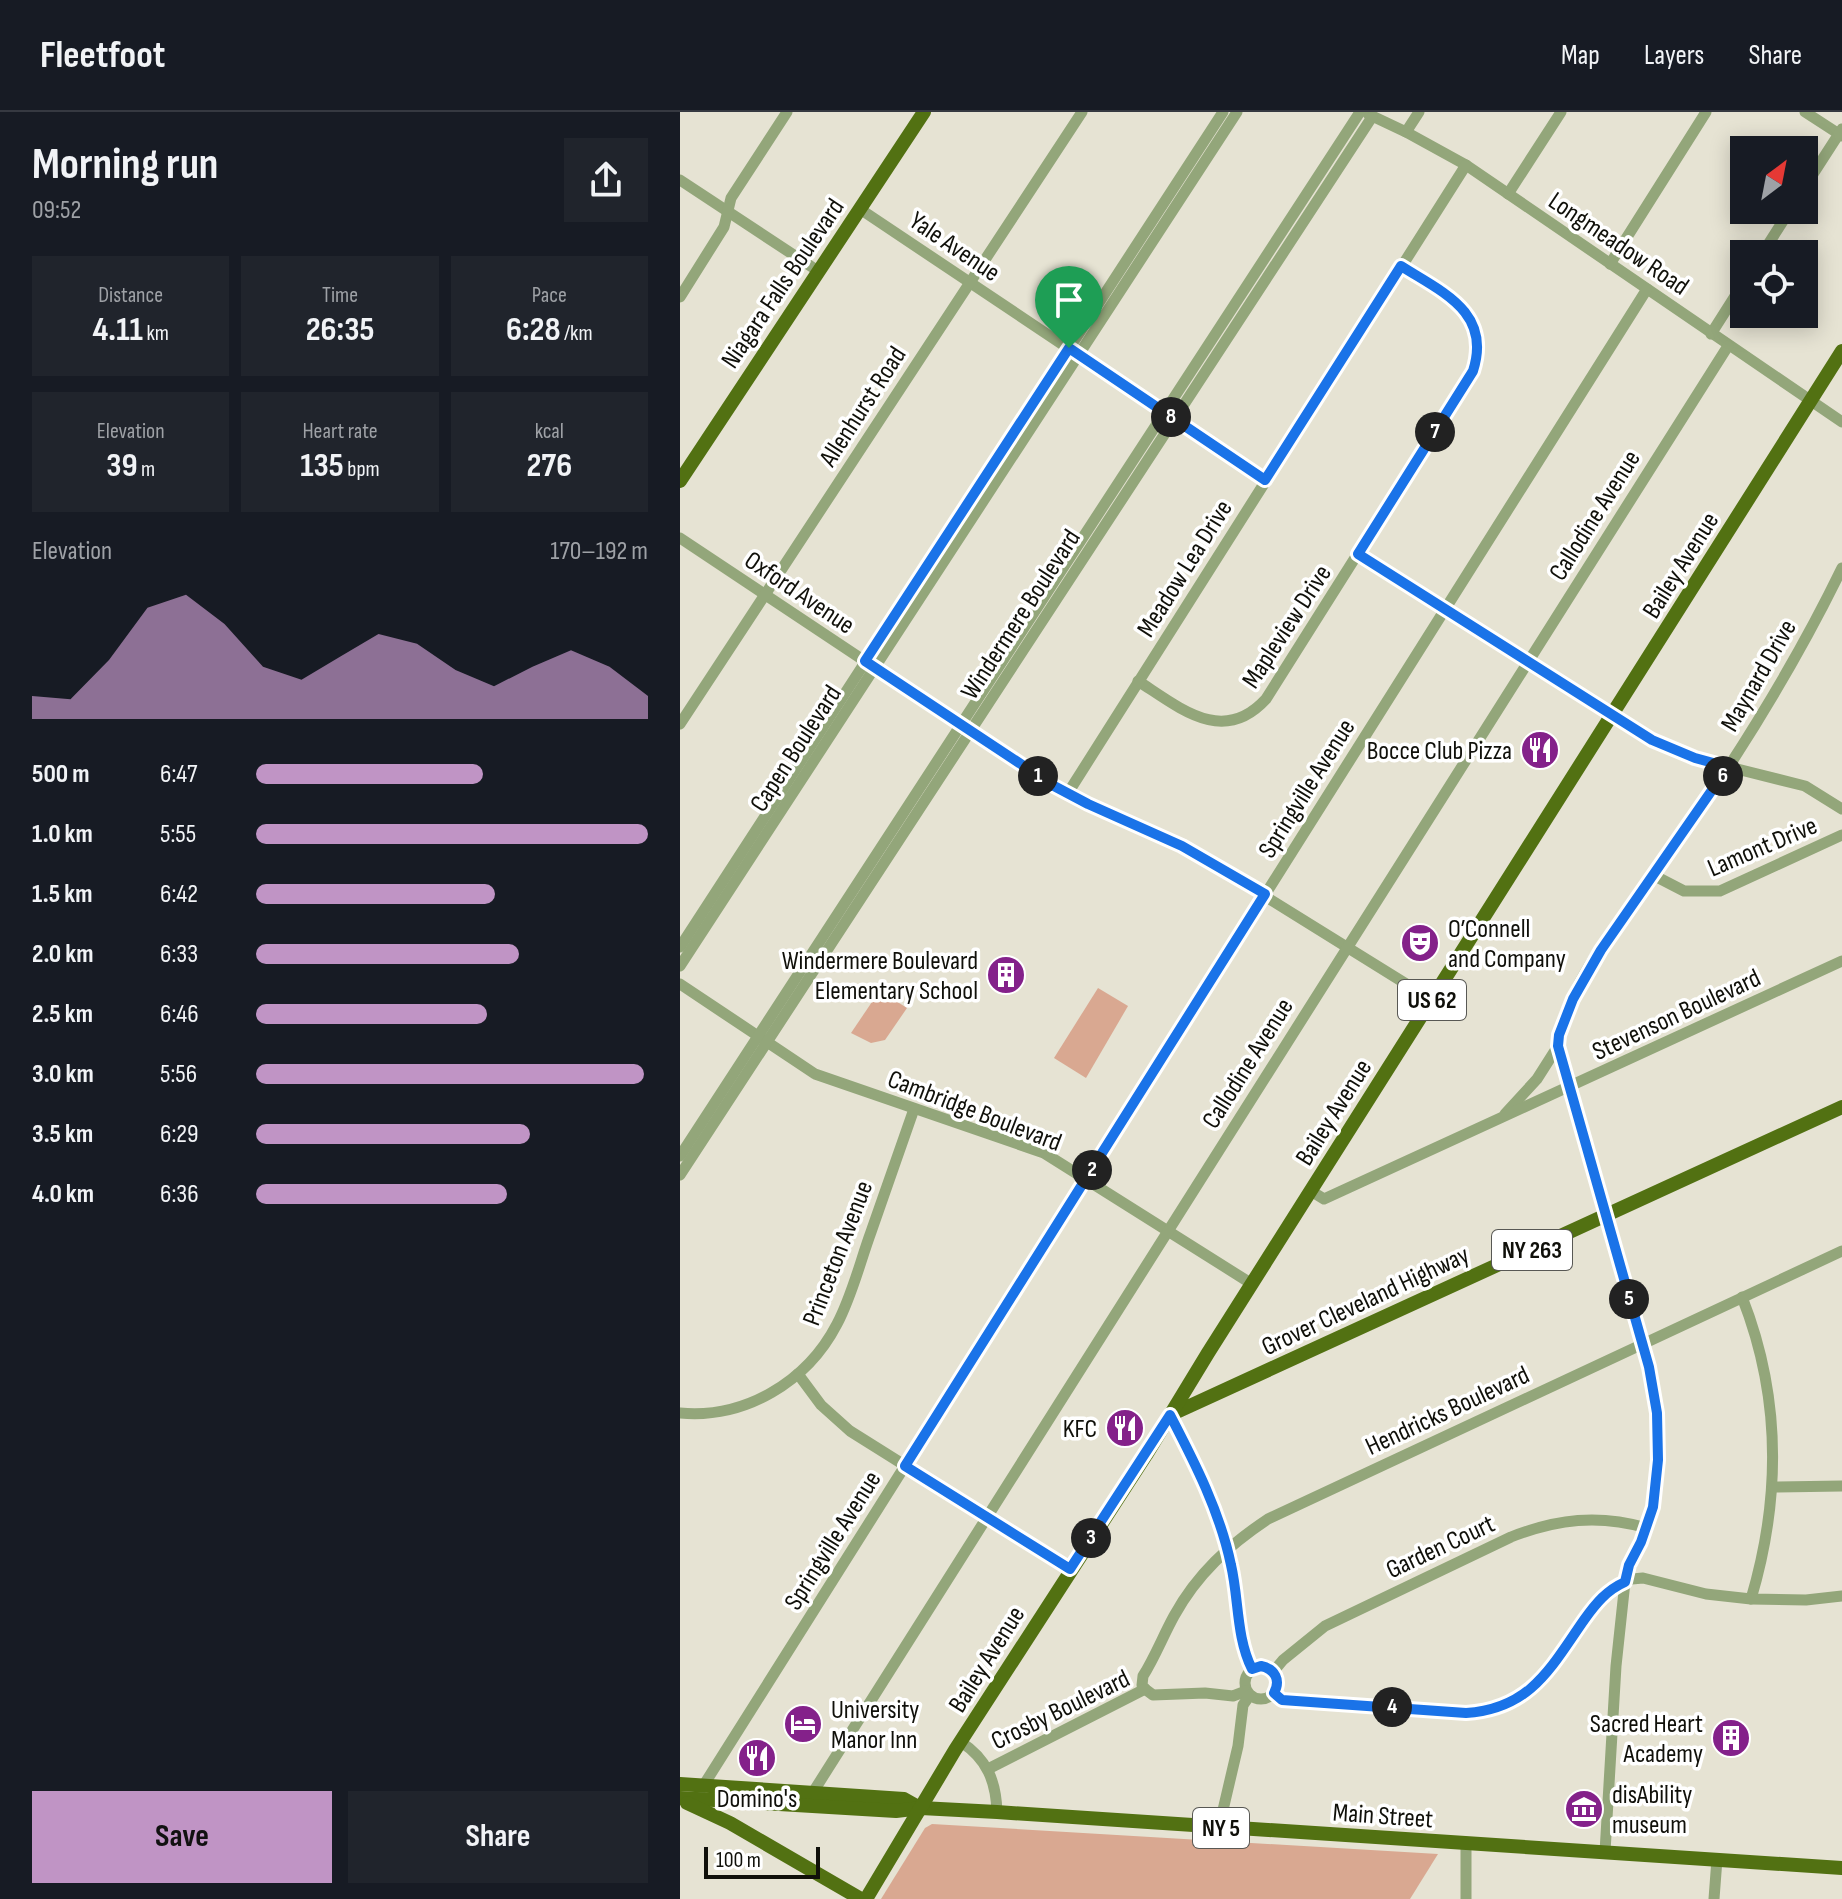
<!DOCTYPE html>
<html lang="en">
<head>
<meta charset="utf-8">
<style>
  :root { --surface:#171b24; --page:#20242c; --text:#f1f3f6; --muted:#9ea1a6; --line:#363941; --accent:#c094c5 }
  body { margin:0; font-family:"Sofia Sans Condensed",sans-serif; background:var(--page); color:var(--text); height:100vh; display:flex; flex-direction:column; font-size:30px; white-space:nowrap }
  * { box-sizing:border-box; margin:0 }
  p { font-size:26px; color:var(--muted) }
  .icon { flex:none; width:44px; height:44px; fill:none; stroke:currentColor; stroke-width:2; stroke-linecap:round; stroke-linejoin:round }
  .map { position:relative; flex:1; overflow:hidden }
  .drawer { display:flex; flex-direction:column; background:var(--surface); width:680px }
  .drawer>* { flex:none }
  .needle { width:52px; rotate:32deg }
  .controls { position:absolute; left:1050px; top:24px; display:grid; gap:16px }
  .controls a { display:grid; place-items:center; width:88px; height:88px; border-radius:0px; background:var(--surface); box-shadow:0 4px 20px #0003; font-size:40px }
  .scale { position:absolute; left:24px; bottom:20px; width:116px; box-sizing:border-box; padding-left:8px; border:4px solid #10100a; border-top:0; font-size:22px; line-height:28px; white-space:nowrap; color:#10100a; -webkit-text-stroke:6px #fff; paint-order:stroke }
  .pin { position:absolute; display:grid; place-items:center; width:68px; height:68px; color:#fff; margin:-82px -34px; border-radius:50% 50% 50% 0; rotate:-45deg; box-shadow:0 0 8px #0007 }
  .pin .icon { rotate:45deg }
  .km { position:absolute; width:40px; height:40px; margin:-20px; border-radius:50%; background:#222; color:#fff; font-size:22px; line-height:40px; text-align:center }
  .round { display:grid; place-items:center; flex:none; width:84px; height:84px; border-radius:0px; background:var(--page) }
  .headline { display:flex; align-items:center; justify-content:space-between; height:136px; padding:0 32px }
  h1 { font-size:44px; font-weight:700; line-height:60px }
  .stats { display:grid; grid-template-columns:repeat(3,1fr); gap:12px; height:136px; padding:8px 32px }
  .stats div { display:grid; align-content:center; border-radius:0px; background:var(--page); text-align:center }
  .stats b { font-size:34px; font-weight:700 }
  .stats small { font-size:22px; font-weight:400 }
  .stats p { font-size:22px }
  .chart { height:224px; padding:16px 32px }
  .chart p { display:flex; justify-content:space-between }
  .chart svg { width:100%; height:144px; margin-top:8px; fill:var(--accent); opacity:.7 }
  .action { display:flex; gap:16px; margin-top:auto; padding:16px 32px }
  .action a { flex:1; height:92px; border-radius:0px; background:var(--accent); color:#111; font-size:32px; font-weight:700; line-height:92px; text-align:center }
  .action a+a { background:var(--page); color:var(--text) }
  ul { padding:0 32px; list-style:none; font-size:26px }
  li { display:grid; grid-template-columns:128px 96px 1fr; align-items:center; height:60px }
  li i { height:20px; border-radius:10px; background:var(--accent) }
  header { display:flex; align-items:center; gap:48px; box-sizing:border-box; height:112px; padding:0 40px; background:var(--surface); border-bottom:2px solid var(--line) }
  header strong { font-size:38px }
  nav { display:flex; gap:44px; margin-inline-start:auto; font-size:28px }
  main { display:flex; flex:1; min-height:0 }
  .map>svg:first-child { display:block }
  .green { fill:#d9a891 }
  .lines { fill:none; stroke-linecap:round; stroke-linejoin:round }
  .minor { stroke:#93a67a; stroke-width:11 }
  .major { stroke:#527112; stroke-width:14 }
  .route-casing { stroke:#fff; stroke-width:16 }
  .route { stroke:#1a73e8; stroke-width:10 }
  .labels { text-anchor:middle; stroke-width:7; stroke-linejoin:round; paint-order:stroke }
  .shield { fill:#fff; stroke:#585854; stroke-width:2 }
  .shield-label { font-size:24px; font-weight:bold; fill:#10100a }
  .street-label { font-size:26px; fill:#10100a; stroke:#fff }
  .poi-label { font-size:26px; fill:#10100a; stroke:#fff; text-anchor:end }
</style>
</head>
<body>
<header>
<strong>Fleetfoot</strong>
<nav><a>Map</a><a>Layers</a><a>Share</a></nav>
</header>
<main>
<section class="drawer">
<div class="headline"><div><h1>Morning run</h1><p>09:52</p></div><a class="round"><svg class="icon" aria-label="share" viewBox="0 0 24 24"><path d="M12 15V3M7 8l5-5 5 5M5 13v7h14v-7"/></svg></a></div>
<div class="stats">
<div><p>Distance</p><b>4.11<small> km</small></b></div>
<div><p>Time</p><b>26:35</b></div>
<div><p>Pace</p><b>6:28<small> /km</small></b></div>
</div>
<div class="stats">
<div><p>Elevation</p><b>39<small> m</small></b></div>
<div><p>Heart rate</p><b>135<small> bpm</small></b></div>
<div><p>kcal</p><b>276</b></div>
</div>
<div class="chart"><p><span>Elevation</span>170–192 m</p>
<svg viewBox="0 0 160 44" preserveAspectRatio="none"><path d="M0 44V37L10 38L20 26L30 10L40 6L50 15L60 28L70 32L80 25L90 18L100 21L110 29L120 34L130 28L140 23L150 28L160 37V44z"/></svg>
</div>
<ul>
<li><b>500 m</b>6:47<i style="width:58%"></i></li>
<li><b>1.0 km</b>5:55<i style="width:100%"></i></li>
<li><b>1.5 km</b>6:42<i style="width:61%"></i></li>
<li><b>2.0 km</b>6:33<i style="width:67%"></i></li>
<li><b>2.5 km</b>6:46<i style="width:59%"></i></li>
<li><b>3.0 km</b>5:56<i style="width:99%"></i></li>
<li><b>3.5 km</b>6:29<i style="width:70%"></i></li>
<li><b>4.0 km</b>6:36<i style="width:64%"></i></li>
</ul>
<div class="action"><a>Save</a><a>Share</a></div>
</section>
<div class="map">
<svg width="1162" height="1787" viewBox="0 0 1162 1787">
  <rect width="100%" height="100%" fill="#e6e3d3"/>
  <!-- green -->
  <g class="green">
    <polygon points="418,876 448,894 406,966 374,946"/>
    <polygon points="196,884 208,884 227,896 205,928 191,931 171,921"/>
    <polygon points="252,1712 758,1742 730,1787 201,1787 245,1716"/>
  </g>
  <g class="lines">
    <!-- minor -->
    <g class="minor">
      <polyline points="1125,0 1162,24"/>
      <polyline points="688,2 726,20 786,53 1162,310"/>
      <polyline points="726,20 739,0"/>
      <polyline points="0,68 138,159"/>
      <polyline points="1124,76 1162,17"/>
      <polyline points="828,82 881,0"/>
      <polyline points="180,97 585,368"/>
      <polyline points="1082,142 1110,98"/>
      <polyline points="930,152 1026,0"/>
      <polyline points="0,185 44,115 51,86 107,0"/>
      <polyline points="1031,222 1064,170"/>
      <polyline points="0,426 353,661 408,692 517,742 752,888"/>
      <polyline points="678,442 972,628 1037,652 1125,674 1162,697"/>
      <path d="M458,569c42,27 85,65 128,18l207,-328c19,-59 -31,-79 -72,-105"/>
      <polyline points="0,612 402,0"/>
      <polyline points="388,681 786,53"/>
      <polyline points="973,763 1004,779 1040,779 1162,723"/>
      <polyline points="0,835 543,0"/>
      <polyline points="0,854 557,0"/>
      <polyline points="0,872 135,962 364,1041 572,1172"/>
      <polyline points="825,1002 857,967 878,934"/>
      <polyline points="0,1044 680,0"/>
      <polyline points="0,1063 692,5"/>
      <polyline points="631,1079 644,1087 1162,849"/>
      <path d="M1062,1185c39,99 39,201 9,302"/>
      <polyline points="118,1262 141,1293 170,1319 390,1457"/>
      <path d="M0,1301c65,6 127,-31 157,-89 15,-28 23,-62 34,-92 14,-41 29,-82 43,-123"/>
      <path d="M490,1303c22,44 47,89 58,138 9,37 7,82 24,116"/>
      <polyline points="1093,1375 1162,1374"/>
      <circle cx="581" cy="1571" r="16"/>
      <path d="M593,1560l10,-12 42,-34 186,-89c46,-18 87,-23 136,-9"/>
      <path d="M465,1577l-3,-4 1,-9c12,-19 20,-40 31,-60 23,-42 55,-71 94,-97l574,-268"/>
      <polyline points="465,1577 473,1583 525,1581 553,1584 566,1579"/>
      <polyline points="594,1581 602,1588 786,1601 822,1595 856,1574 919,1487 936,1474 952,1467 963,1466 1026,1482 1071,1487 1126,1488 1162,1484"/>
      <path d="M281,1630c26,17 35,39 36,70"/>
      <polyline points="308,1657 465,1577"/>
      <polyline points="20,1679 967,177"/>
      <polyline points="130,1685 1048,234"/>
      <polyline points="539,1715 558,1634 563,1593 570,1583"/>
      <polyline points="786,1730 786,1787"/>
      <path d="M925,1740l11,-186 9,-84 28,-75 5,-70 -9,-70 -80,-279c-4,-17 -14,-37 -10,-54 14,-63 84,-142 121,-195 60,-86 116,-176 162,-271"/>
      <polyline points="1034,1787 1037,1747"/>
    </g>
    <!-- major -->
    <g class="major">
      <polyline points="0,369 244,0"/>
      <polyline points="490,1303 1162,995"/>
      <polyline points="0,1672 224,1687 240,1696"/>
      <polyline points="0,1686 216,1699 241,1696 317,1700 1162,1756"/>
      <polyline points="7,1691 50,1711 181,1787"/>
      <polyline points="186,1787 275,1638 466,1343 528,1241 1162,239"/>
    </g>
  </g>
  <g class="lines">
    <!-- route casing -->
    <g class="route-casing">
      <path id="route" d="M721,154c41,26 91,46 72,105l-115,183 294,186 43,18 33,9 -127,183 -28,49 -14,36 -1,11 91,321 8,46 1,47 -5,47 -12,35 -12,23 -4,17c-18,8 -29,21 -41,38 -33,47 -53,89 -118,93l-184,-13 -8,-7c7,-13 1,-24 -13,-27l-9,3c-16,-32 -13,-70 -21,-104 -11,-53 -36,-102 -61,-150l-100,154 -165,-103 360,-572 -83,-48 -94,-42 -34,-18 -189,-125 204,-313 196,132z"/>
    </g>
    <!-- route -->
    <use href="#route" class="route"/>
  </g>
  <!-- icons -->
  <defs>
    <g id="restaurant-disc" transform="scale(2)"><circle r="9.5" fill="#84218a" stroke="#fff"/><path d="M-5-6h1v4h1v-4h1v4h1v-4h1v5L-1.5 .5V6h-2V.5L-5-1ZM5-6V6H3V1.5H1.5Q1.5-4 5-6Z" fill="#fff"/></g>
    <g id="theatre-disc" transform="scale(2)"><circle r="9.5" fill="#84218a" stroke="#fff"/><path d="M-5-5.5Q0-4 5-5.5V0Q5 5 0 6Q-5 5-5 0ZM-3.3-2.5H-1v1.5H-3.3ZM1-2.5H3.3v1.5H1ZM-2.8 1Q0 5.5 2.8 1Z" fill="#fff"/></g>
    <g id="building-disc" transform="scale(2)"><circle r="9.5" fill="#84218a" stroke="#fff"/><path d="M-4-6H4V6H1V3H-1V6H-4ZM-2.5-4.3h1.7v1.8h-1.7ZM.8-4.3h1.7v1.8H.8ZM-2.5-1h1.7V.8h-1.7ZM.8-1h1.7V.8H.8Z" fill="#fff"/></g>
    <g id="hotel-disc" transform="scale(2)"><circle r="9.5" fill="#84218a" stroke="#fff"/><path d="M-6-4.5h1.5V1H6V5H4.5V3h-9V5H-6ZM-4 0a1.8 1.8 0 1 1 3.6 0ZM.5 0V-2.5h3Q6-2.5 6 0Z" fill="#fff"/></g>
    <g id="museum-disc" transform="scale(2)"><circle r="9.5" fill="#84218a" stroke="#fff"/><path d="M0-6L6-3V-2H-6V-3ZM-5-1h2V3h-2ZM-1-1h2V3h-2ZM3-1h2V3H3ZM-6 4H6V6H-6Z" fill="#fff"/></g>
  </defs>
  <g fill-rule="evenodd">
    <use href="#restaurant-disc" x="860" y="638"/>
    <use href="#theatre-disc" x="740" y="831"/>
    <use href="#building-disc" x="326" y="863"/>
    <use href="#restaurant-disc" x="445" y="1316"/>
    <use href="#hotel-disc" x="123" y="1612"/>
    <use href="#building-disc" x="1051" y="1626"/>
    <use href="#restaurant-disc" x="77" y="1646"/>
    <use href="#museum-disc" x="904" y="1697"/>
  </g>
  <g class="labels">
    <!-- shield labels -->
    <g class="shield">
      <rect x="718" y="868" width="68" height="40" rx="6"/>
      <rect x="812" y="1118" width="80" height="40" rx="6"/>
      <rect x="513" y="1696" width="56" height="40" rx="6"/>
    </g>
    <g class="shield-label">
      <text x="752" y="896">US 62</text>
      <text x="852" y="1146">NY 263</text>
      <text x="541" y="1724">NY 5</text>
    </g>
    <!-- street labels -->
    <g class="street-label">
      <text transform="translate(939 131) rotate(34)" y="9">Longmeadow Road</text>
      <text transform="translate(275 134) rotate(34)" y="9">Yale Avenue</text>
      <text transform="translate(102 171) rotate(-56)" y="9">Niagara Falls Boulevard</text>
      <text transform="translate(182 294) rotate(-57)" y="9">Allenhurst Road</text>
      <text transform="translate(914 403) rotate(-58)" y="9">Callodine Avenue</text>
      <text transform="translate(1000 453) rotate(-58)" y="9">Bailey Avenue</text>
      <text transform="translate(504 456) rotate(-58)" y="9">Meadow Lea Drive</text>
      <text transform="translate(120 480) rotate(34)" y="9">Oxford Avenue</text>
      <text transform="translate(340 502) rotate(-57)" y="9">Windermere Boulevard</text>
      <text transform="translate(606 514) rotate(-57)" y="9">Mapleview Drive</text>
      <text transform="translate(1078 563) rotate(-60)" y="9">Maynard Drive</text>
      <text transform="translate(115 636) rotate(-57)" y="9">Capen Boulevard</text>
      <text transform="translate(626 676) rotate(-58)" y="9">Springville Avenue</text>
      <text transform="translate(1082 734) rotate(-23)" y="9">Lamont Drive</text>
      <text transform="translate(996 902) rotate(-25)" y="9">Stevenson Boulevard</text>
      <text transform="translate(567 951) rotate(-58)" y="9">Callodine Avenue</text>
      <text transform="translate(295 998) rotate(21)" y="9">Cambridge Boulevard</text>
      <text transform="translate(653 1000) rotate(-58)" y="9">Bailey Avenue</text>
      <text transform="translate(157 1141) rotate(-69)" y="9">Princeton Avenue</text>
      <text transform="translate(685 1188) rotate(-25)" y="9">Grover Cleveland Highway</text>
      <text transform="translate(767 1298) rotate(-25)" y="9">Hendricks Boulevard</text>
      <text transform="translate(152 1428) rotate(-58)" y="9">Springville Avenue</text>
      <text transform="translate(760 1434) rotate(-25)" y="9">Garden Court</text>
      <text transform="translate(306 1547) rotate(-58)" y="9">Bailey Avenue</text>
      <text transform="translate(380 1597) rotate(-26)" y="9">Crosby Boulevard</text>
      <text transform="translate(703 1703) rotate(4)" y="9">Main Street</text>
    </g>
    <!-- poi labels -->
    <g class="poi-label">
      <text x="832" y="647">Bocce Club Pizza</text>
      <text x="768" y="825" text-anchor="start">O’Connell<tspan x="768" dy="30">and Company</tspan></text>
      <text x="298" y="857">Windermere Boulevard<tspan x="298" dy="30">Elementary School</tspan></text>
      <text x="417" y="1325">KFC</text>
      <text x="151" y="1606" text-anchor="start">University<tspan x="151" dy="30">Manor Inn</tspan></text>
      <text x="1023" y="1620">Sacred Heart<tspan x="1023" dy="30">Academy</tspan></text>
      <text x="932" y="1691" text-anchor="start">disAbility<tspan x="932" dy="30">museum</tspan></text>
      <text x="77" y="1695" text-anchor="middle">Domino's</text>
    </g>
  </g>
</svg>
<div class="controls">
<a><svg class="needle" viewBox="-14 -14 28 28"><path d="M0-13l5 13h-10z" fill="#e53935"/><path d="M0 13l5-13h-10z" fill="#9ea1a6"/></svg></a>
<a><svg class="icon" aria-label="locate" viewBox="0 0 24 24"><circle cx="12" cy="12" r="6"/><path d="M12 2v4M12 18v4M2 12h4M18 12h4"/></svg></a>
</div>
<div class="scale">100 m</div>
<div class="pin" style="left:389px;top:236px;background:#1e9e55"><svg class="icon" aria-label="arrive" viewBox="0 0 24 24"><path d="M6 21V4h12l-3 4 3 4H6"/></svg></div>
<b class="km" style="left:358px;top:664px">1</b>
<b class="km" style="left:412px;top:1058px">2</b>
<b class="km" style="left:411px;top:1426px">3</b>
<b class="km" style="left:712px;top:1595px">4</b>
<b class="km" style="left:949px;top:1187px">5</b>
<b class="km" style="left:1043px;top:664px">6</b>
<b class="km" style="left:755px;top:320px">7</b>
<b class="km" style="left:491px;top:305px">8</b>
</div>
</main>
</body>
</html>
